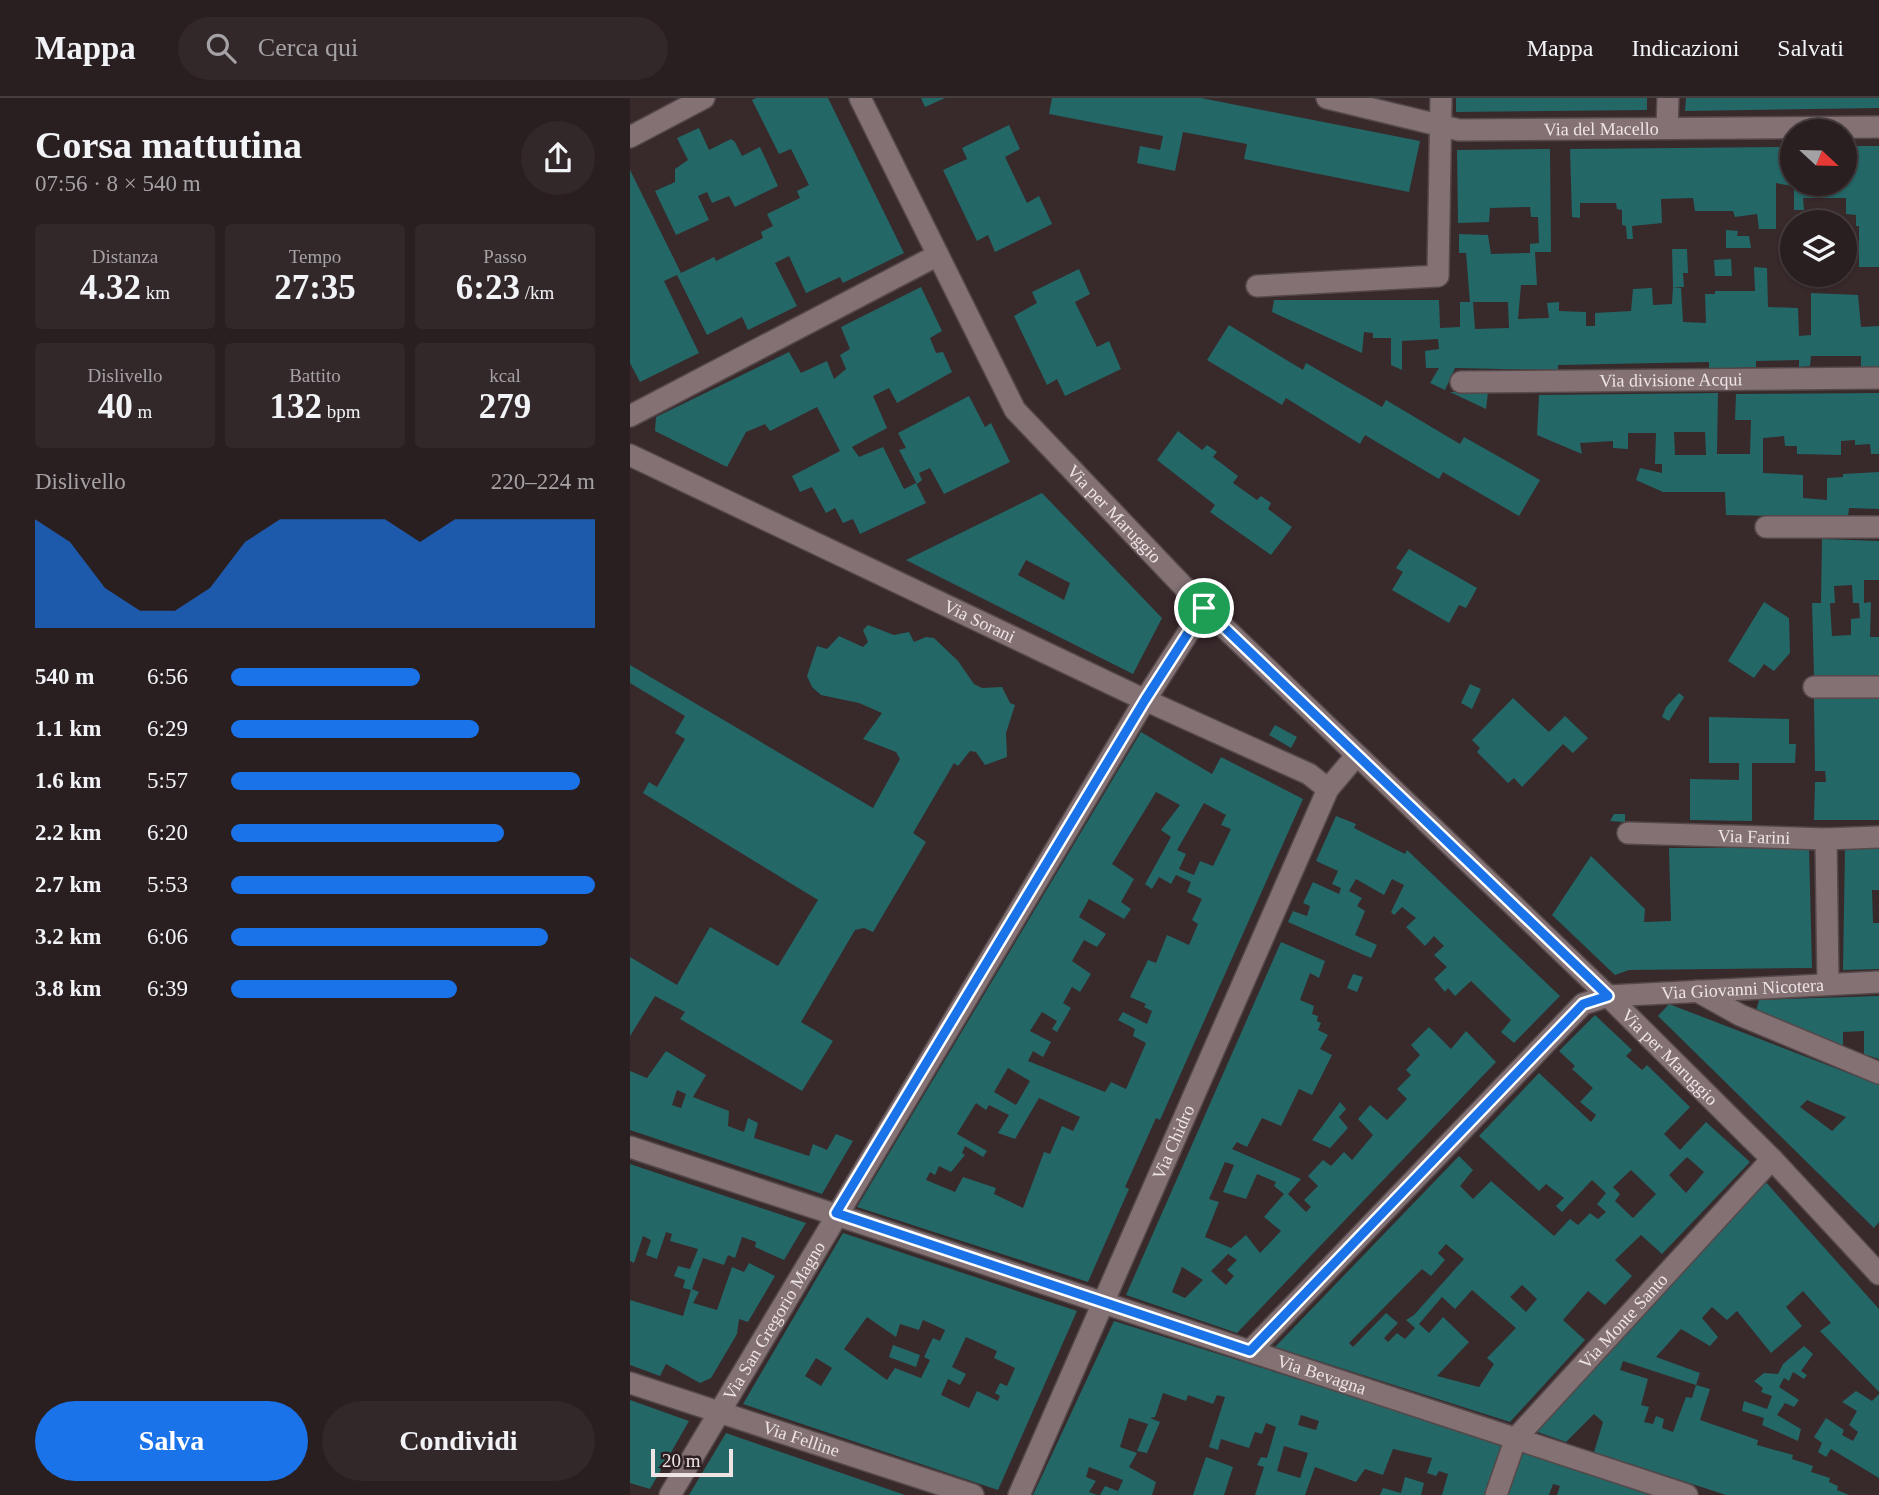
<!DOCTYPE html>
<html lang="it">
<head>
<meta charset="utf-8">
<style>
  :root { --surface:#2a1f20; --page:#322729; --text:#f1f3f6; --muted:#a5a2a5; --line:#463d3e; --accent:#1a73e8 }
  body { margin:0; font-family:Georgia,serif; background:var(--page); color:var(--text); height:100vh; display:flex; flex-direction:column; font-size:26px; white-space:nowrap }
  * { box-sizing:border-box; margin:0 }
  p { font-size:23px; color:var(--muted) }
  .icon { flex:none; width:38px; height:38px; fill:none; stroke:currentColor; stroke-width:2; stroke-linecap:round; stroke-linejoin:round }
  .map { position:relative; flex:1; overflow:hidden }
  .panel { display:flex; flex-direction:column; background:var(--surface); width:630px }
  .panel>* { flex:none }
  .needle { width:46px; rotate:112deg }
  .fabs { position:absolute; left:1150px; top:21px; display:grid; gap:14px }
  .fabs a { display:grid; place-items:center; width:77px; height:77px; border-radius:50%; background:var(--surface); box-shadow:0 2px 5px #0004,0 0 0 2px var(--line); font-size:35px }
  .scale { position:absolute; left:21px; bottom:18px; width:82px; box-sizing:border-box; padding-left:7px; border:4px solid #eee4e5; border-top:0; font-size:19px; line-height:24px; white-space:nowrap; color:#eee4e5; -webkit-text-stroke:5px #2d1f21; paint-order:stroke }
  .pin { position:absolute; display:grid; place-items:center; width:60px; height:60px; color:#fff; margin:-30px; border:4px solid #fff; border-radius:50%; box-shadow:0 2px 7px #0007 }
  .round { display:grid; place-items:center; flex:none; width:74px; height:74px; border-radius:37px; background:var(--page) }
  .headline { display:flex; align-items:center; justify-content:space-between; height:119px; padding:0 35px }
  h1 { font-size:38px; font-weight:600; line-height:52px }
  .figures { display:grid; grid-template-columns:repeat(3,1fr); gap:10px; height:119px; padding:7px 35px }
  .figures div { display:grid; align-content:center; border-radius:7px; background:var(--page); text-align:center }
  .figures b { font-size:35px; font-weight:600 }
  .figures small { font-size:19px; font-weight:400 }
  .figures p { font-size:19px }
  .chart { height:196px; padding:14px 35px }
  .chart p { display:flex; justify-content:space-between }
  .chart svg { width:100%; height:126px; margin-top:7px; fill:var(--accent); opacity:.7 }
  .cta { display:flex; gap:14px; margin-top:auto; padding:14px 35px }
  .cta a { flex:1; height:80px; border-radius:42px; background:var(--accent); color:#fff; font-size:28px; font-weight:600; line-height:80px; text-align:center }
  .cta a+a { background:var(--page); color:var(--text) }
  ul { padding:0 35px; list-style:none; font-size:23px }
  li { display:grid; grid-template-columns:112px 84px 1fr; align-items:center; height:52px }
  li i { height:18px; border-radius:9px; background:var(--accent) }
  header { display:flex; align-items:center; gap:42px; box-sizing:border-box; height:98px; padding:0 35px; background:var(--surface); border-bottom:2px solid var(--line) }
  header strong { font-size:33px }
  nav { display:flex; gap:38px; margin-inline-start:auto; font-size:24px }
  .search { width:490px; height:63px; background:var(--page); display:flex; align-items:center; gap:18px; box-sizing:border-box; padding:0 24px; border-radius:38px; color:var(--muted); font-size:26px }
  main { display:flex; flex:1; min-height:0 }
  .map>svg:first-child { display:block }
  .building { fill:#246767; fill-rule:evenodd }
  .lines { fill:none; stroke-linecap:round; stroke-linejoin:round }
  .minor-casing { stroke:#55484a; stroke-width:24 }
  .minor { stroke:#837173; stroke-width:21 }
  .route-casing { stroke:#fff; stroke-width:14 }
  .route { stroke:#1a73e8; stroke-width:9 }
  .labels { text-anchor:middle; stroke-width:5; stroke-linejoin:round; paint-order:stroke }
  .street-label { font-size:18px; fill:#eee4e5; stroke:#2d1f21 }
</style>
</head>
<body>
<header>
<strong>Mappa</strong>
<div class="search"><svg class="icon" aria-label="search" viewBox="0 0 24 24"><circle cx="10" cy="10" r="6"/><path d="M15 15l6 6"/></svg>Cerca qui</div>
<nav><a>Mappa</a><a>Indicazioni</a><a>Salvati</a></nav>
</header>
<main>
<section class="panel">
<div class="headline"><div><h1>Corsa mattutina</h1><p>07:56 · 8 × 540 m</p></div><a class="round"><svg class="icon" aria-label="share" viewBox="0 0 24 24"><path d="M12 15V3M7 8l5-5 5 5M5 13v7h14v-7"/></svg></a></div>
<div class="figures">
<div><p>Distanza</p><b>4.32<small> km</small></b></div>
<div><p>Tempo</p><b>27:35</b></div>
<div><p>Passo</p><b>6:23<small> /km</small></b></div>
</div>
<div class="figures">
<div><p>Dislivello</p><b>40<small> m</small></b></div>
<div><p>Battito</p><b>132<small> bpm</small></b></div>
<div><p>kcal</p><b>279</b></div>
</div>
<div class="chart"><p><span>Dislivello</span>220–224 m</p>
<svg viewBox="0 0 160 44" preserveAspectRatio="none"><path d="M0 44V6L10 14L20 30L30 38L40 38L50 30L60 14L70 6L80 6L90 6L100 6L110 14L120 6L130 6L140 6L150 6L160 6V44z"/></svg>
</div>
<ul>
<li><b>540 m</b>6:56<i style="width:52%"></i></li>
<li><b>1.1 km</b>6:29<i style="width:68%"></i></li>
<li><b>1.6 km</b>5:57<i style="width:96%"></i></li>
<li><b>2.2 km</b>6:20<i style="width:75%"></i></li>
<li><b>2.7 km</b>5:53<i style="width:100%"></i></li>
<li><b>3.2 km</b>6:06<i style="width:87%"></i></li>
<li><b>3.8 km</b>6:39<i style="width:62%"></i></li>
</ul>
<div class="cta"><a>Salva</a><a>Condividi</a></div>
</section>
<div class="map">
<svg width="1249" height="1397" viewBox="0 0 1249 1397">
  <rect width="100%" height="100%" fill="#38292b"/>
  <!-- building -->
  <g class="building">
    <polygon points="126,0 198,0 274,155 213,185 210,179 176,195 159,158 145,165 167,208 118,232 112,219 77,237 47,177 34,183 69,255 10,284 0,265 0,72 51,175 84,159 86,163 133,140 131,134 143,128 137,116 170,100 167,93 179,87 161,51 149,56 122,2"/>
    <polygon points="291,0 315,0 295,9"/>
    <polygon points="422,0 571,0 790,43 779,94 614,61 617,46 553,34 545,73 507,65 510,48 530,52 533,38 419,16"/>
    <polygon points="826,0 1017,0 1017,12 826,14"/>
    <polygon points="1056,0 1249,0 1249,10 1055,13"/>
    <polygon points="379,27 390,51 375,59 397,105 409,98 422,126 365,154 358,137 347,143 313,72 337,61 332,50"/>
    <polygon points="69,30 79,52 101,41 105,44 112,58 130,49 148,88 105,109 99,98 82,105 77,94 68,98 79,122 46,137 25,93 45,84 45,71 58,62 47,40"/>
    <polygon points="1214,48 1249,48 1249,169 1229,169 1229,128 1226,128 1226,117 1216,116 1216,100 1173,100 1174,112 1164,112 1164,86 1214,86"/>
    <polygon points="1162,49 1162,88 1146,85 1146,131 1129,131 1127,116 1105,119 1103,113 1065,113 1063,100 1031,101 1032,125 1002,128 1003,141 997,141 996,128 992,127 992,112 987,111 986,105 950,105 950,120 942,119 940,51"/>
    <path d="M920,51l1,103h-16l2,33h-16l-3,34 31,-1 -2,-15 12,-1v9l27,1v14h9v-13l36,-2 2,-22 19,-1 1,17 19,-1 1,-17 8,1 2,34 23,1 -1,-29h10v-3h40l-1,-24 13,1 1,39 30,1 1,28 12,-1v-42l47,2 3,32 18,-1v41l-18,1v-12h-50l-1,10 -11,1v-7l-43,1v6l-47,2v-7l-151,3v5l-103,-2 -10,22 -15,-7 9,-15h-13l-1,-17 14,-2 -1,-10 -36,2v29l-11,-5v-27h-18v-5l-9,-1 -2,21 -90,-41 2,-12h165l1,28 20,-1v-25h10l-4,-49h-7v-19l29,1 3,19 39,-1v-9l9,-1 -1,-26h-7l-1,-10 -40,1 -1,14 -31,1 -1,-73zM843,204h35l1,26 -34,1z"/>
    <polygon points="1096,132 1108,133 1107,138 1119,138 1121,150 1096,150"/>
    <polygon points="1042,151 1057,151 1058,175 1053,175 1054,189 1043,189"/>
    <polygon points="1101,161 1102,178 1085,178 1084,162"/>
    <polygon points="449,171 460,196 445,204 467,249 479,243 491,271 435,298 427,281 417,287 384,218 407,205 402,194"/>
    <polygon points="291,189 312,233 300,240 306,255 313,254 322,274 267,305 259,290 243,298 257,330 222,349 229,359 253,349 274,391 286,385 296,405 230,436 223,421 213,425 205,410 196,415 182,389 170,394 162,378 210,353 187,309 140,333 135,326 116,334 97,369 25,333 26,319 159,254 171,275 197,263 204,281 216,271 210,257 220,251 211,229"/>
    <polygon points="599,227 673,272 676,265 752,309 756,302 830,346 834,339 910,382 889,418 813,374 809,381 735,337 730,346 656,300 652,307 577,262"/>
    <polygon points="820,294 858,294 856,311"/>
    <path d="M1088,295l-1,61h33l1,-34h-16l1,-26 143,-1v61h-8l-1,-10 -15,1v-5l-14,1v14l-44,-1v-8h-12l-1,-10 -21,2v35l40,2v23l24,2v-22l16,-1v-3l36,-2v37l-30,-1 -1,9 -122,-2 -1,-23h-62l-27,-12 4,-12 22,5v-9h-7l1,-31h-28v16l-15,-1v-7l-33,2 2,11 -45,-19 2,-40zM1044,334h31l1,23h-31z"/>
    <polygon points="339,298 355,329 361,325 380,364 314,396 300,370 289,375 292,382 287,386 269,352 276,350 268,335"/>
    <polygon points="548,333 572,352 577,347 587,354 583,359 608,378 603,385 627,402 631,398 641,405 638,411 662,429 641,457 580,414 585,407 527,362"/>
    <path d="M412,395l120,125 -29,56 -227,-114zM396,462l44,23 -6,17 -46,-25z"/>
    <path d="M1192,441l57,2v39h-15v23l7,-1 -1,35h9v38l-65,1 -2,-73h9zM1222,487l1,18h6l1,15 -9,1v16l-19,1 -2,-33h5l-1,-17z"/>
    <polygon points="779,451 847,490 836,510 829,507 819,525 762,492 773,474 766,470"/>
    <polygon points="1134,504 1159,520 1160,555 1144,573 1134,566 1124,580 1098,563"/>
    <polygon points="238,527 264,537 279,534 284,544 296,539 304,540 328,563 344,586 352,590 372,589 380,605 385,607 376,635 377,659 355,667 346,654 340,653 328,668 324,665 283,735 296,744 243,834 234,830 225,832 171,924 203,943 172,993 50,921 55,914 25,898 0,938 0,859 47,887 80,829 148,868 188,802 13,695 19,684 27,689 55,641 45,635 55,618 0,585 0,567 243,710 270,661 266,654 233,641 252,615 229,605 191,597 182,589 177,578 187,548 197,551 209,538 233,549 238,544 233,532"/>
    <polygon points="840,586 851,591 842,611 831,605"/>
    <polygon points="1049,595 1054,599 1039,623 1032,619 1036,609"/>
    <polygon points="883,600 919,634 935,618 958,640 943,655 933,646 892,689 884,680 878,685 847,654 850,650 842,642"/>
    <polygon points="1249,600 1249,722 1184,722 1185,684 1196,684 1195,673 1185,673 1184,601"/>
    <polygon points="1079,619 1159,621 1159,646 1166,646 1165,665 1122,665 1122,723 1060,722 1060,681 1109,682 1109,665 1079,665"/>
    <polygon points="645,627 667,639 661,650 639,637"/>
    <path d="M511,634l71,42 9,-17 82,42 -143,321 -4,-2 -31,69 4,2 -41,93 -231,-75zM526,694l24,13 -19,25 10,7 -26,47 7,5 7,-12 12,7 5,-9 15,7 -4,10 15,7 -10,21 6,4 -9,21 -22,-10 -11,28 -8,-3 -18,37 16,7 -2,3 8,4 -5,13 -24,-12 -5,8 17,9 -2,7 13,7 -20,46 -15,-7 -6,10 -77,-31 5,-10 10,6 8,-15 -21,-11 12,-19 15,9 -5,8 5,3 14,-24 -8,-5 9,-16 8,5 11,-18 -19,-13 12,-21 13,7 9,-13 -27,-17 10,-18 35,20 7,-10 -10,-7 13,-23 -22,-15zM574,705l22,12 -5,10 10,4 -18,37 -13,-5 -6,14 -15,-6 7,-15 -9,-4zM378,970l22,13 -14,24 -22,-13zM409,1000l41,19 -7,14 -11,-5 -12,28 -6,-2 -21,56 -29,-14 2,-6 -33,-11 -8,15 -29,-12 4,-8 5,3 4,-9 12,6 14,-17 -3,-2 3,-7 18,11 4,-6 -30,-17 19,-31 10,7 3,-5 20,10 -11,18 17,6z"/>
    <polygon points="984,716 995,716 995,724 980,723"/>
    <polygon points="706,718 726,726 724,730 775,756 777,752 930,898 884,945 871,934 881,922 841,883 825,898 818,890 815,894 804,881 817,869 804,857 814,848 804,838 795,848 776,829 786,820 772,809 764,817 761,814 774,787 762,781 754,797 726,781 719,793 732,800 727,808 735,813 725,837 747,847 741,860 658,824 663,813 677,818 680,808 673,805 683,784 709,796 711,790 702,786 708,773 686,763"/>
    <polygon points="1215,749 1249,749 1249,792 1242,792 1243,825 1249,825 1249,871 1213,872"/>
    <polygon points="1039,750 1179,750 1182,870 999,872 985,877 922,817 961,758 1015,811 1014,824 1041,823"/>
    <path d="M651,844l44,19 -6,17 -9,-5 -10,27 14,6 -2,8 6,2 -1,5 4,2 -3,7 10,5 -8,14 12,6 -20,40 -13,-6 -18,37 -19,-8 -15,29 -10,-5 -5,7 69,30 -13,15 18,18 5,-5 -7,-7 14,-14 -10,-10 15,-16 8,6 13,-14 8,8 21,-25 -15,-16 12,-14 17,15 20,-21 -10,-10 14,-14 -5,-5 14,-15 -9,-10 18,-18 22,22 15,-18 30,31 -259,271 -111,-38zM595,1064l9,3 -11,27 23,7 11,-25 19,8 -2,4 10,8 -20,23 17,14 -21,22 -14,-18 -15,13 -26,-11 14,-35 -10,-3zM598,1156l9,6 -10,10 7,6 -8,9 -15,-14zM552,1169l21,13 -18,18 -13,-6z"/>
    <polygon points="723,876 733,879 727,894 717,890"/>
    <polygon points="1249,898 1249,961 1234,956 1234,933 1213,934 1213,950 1126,913 1129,902"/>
    <path d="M1039,906l210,81v137l-5,6 -216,-212zM1177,1002l11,5 28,12 -14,14 -32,-24z"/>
    <path d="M965,917l37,35 -6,6 16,14 5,-5 43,42 -26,27 16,16 26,-28 44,40 -88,92 -21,-19 -26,25 17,16 -27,29 -17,-14 -25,29 22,20 -75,82 -235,-75 184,-191 14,14 -13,16 13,13 18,-18 63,55 16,-17 8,6 12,-12 8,6 8,-7 -9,-8 9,-11 -14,-13 -30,32 -6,-6 8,-8 -18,-14 -7,7 -60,-55 60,-63 52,49 5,-7 -16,-13 13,-14 -21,-19 3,-3 -16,-15zM1057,1059l17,15 -18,21 -17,-18zM1001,1072l25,24 -23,24 -18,-17 5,-7 -7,-7zM816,1146l18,15 -50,56 -8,5 9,8 -10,11 -8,-6 -9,9 -4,-4 14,-15 -12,-10 -33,34 -4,-4 73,-74 9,7 14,-16 -7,-7zM892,1187l15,14 -11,13 -16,-15zM842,1192l44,38 -29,30 7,6 -15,23 -42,-11 32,-34 -26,-25 -14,16 -10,-9 23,-27 13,12z"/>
    <path d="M36,953l40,24 -13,22 36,14 -1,15 16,6 4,-14 10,5 -4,15 55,18 4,-12 14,6 9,-16 17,7 -31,53 -192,-64v-59l17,7zM47,992l9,4 -5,14 -9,-3z"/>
    <polygon points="710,1004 716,1011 709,1019 718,1030 700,1050 682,1042"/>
    <polygon points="0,1066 176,1125 154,1162 125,1149 126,1144 112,1139 105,1160 98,1157 94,1167 73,1160 62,1191 69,1194 63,1205 87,1212 102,1169 114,1174 119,1165 145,1178 118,1224 109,1221 107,1236 81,1280 70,1285 36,1266 30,1278 0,1267 0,1202 53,1218 61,1192 53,1190 55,1182 44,1178 48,1168 60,1171 68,1151 40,1143 42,1136 36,1134 27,1161 16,1157 21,1142 13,1138 4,1165 0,1163"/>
    <polygon points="1133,1081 1249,1211 1249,1294 1190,1233 1201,1225 1173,1193 1156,1209 1172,1228 1141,1255 1107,1213 1097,1222 1082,1209 1072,1220 1088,1239 1080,1248 1051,1231 1026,1259 1070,1275 1066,1287 993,1263 990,1272 1018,1281 1011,1307 1019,1309 1014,1324 1023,1326 1026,1318 1034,1321 1032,1330 1043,1334 1056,1299 1062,1300 1066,1287 1080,1291 1070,1322 1128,1342 1127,1347 1163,1357 1162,1361 1183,1368 1181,1374 1200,1380 1199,1384 1208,1388 1207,1392 1219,1397 1096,1397 964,1354 973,1324 964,1316 936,1344 902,1332"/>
    <path d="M213,1135l234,78 -79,179 -255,-86zM237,1219l29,20 4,-13 19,6 4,-10 22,10 -5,11 -7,-3 -9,19 6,3 -9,18 -26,-10 -8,12 -43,-31zM336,1239l31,14 -3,7 21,10 -8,18 -7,-3 -5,10 5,3 -2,5 -21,-10 -8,17 -28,-13 7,-16 12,6 6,-11 -14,-7zM186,1260l16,10 -11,18 -16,-10z"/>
    <path d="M484,1223l388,123 -18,51h-42l6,-21 -9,-3 -3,5 -9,-3 5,-15 -39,-9 -10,26 -18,-6 -9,13 -41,-15 -10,28h-50l9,-28 -7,-2 4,-8 6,1 9,-31 -10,-4 -4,11 -7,-2 -6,16 -28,-9 -3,11 -9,-3 16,-50 -8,-2 -4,9 -25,-9 -2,6 -23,-8 -8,24 -5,1 10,4 -13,31 -10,-2 11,-27 -19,-6 -9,29 17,6 -8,14 27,15 -4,13h-52l5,-9 13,5 5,-11 -34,-13 -3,10 10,4 -7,11 8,3h-64zM671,1317l18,6 -3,9 -18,-5zM654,1348l24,7 -8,25 -23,-7z"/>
    <polygon points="263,1247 290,1257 286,1269 259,1259"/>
    <polygon points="1174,1248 1183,1256 1171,1273 1177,1277 1174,1281 1163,1274 1159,1283 1154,1280 1149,1289 1169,1302 1164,1309 1155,1305 1147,1317 1171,1331 1168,1343 1132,1327 1134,1320 1112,1313 1114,1303 1137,1311 1142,1298 1131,1294 1133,1290 1124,1283 1134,1275 1148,1276 1153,1266"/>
    <polygon points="1226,1293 1242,1303 1249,1296 1249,1380 1201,1351 1196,1359 1188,1354 1192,1345 1184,1339 1196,1320 1214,1332 1212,1337 1223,1343 1228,1334 1219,1327 1227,1313 1212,1304"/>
    <polygon points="0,1302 59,1323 20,1391 0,1385"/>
    <polygon points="96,1335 275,1397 59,1397"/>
    <polygon points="893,1354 1021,1396 1021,1397 927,1397 930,1388 923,1386 919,1397 878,1397"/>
    <polygon points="576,1359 603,1369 594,1397 563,1397"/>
    <polygon points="775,1379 794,1385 791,1397 750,1397 753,1390 771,1395"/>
  </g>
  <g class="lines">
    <!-- minor casing -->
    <g class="minor-casing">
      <g id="minor">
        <path id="s1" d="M230,0l155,312 189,198 404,388 164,163 107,115"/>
        <path id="s2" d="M697,0l132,32 420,-3"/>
        <polyline points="1037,30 1038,0"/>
        <polyline points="0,39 74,0"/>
        <polyline points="627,188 808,178 811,0"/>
        <path id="s3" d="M831,284l418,-4"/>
        <polyline points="0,318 308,157"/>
        <path id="s4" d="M0,357l515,245 164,74 19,15"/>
        <polyline points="1136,429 1249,429"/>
        <polyline points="1184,589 1249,589"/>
        <path id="s5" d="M998,735l198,6 53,-2"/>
        <polyline points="1196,741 1198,885"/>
        <polyline points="1067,893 1110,917 1249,975"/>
        <path id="s6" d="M0,1049l1057,348"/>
        <path id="s7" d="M620,1253l333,-347 25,-8 271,-14"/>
        <path id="s8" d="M0,1285l343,112"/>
        <path id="s9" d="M40,1397l475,-795 59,-92"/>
        <path id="s10" d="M389,1397l309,-706 28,-33"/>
        <path id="s11" d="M866,1397l20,-57 256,-279"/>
      </g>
    </g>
    <!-- minor -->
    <use href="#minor" class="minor"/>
  </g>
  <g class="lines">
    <!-- route casing -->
    <g class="route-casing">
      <polygon id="route" points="574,510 978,898 953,906 620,1253 206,1115 515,602"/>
    </g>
    <!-- route -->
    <use href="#route" class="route"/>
  </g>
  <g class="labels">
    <!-- street labels -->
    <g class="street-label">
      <text dy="6" stroke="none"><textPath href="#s2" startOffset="278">Via del Macello</textPath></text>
      <text dy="6" stroke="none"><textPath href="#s3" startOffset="210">Via divisione Acqui</textPath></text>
      <text dy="6" stroke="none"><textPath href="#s1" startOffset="492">Via per Maruggio</textPath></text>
      <text dy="6" stroke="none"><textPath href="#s4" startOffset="387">Via Sorani</textPath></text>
      <text dy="6" stroke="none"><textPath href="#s5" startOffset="126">Via Farini</textPath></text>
      <text dy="6" stroke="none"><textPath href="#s7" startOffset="642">Via Giovanni Nicotera</textPath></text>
      <text dy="6" stroke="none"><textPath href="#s1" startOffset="1269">Via per Maruggio</textPath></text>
      <text dy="6" stroke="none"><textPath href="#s10" startOffset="385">Via Chidro</textPath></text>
      <text dy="6" stroke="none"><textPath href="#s9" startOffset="203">Via San Gregorio Magno</textPath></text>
      <text dy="6" stroke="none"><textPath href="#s11" startOffset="219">Via Monte Santo</textPath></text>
      <text dy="6" stroke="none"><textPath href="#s6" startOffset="728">Via Bevagna</textPath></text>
      <text dy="6" stroke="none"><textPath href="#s8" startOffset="180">Via Felline</textPath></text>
    </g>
  </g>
</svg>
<div class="fabs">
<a><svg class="needle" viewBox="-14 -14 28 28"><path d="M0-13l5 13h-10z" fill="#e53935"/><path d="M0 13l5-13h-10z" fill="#a5a2a5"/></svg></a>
<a><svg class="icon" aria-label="layers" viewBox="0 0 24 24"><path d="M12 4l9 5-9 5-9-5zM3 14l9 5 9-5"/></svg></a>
</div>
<div class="scale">20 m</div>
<div class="pin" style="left:574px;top:510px;background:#1e9e55"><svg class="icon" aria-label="arrive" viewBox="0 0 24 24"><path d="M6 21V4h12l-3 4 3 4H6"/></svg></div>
</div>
</main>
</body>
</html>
